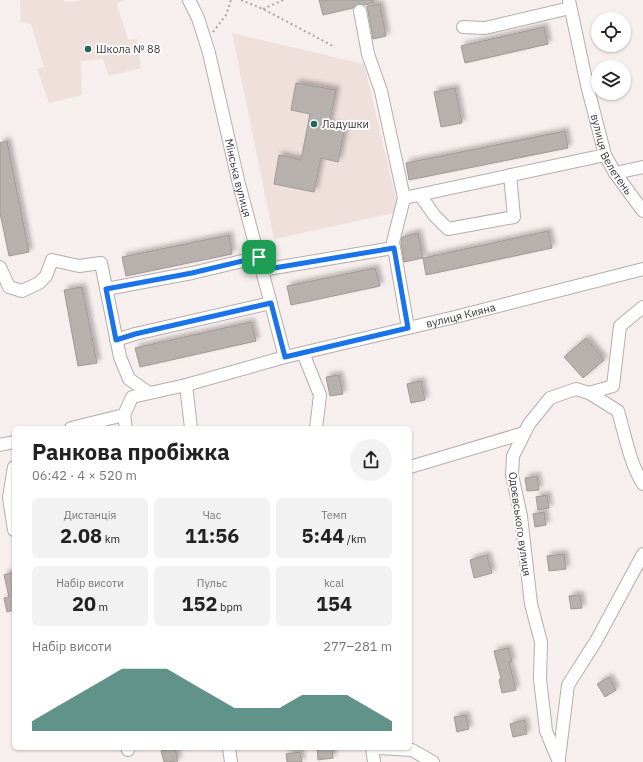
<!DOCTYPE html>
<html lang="uk">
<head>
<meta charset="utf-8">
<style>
  :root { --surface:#fff; --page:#f2f2f2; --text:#222; --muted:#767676; --accent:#1f665a }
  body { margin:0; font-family:"IBM Plex Sans",sans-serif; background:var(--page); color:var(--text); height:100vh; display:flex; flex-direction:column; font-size:15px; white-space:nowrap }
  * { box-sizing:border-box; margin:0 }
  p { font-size:13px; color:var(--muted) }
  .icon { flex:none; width:22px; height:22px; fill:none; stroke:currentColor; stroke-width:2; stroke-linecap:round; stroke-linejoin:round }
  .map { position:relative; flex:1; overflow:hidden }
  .sheet { position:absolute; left:12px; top:426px; width:400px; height:324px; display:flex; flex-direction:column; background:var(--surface); border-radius:6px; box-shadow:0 1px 3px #0004 }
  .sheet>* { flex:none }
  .controls { position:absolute; left:591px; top:12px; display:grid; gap:8px }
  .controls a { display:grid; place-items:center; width:40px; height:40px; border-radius:50%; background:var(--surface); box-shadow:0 1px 3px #0004; font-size:20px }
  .pin { position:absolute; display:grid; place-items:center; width:34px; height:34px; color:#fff; margin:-17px; border-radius:8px; box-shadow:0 2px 6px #0006 }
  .round { display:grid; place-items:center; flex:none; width:42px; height:42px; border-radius:21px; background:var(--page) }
  .summary { display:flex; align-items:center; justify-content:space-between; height:68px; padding:0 20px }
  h1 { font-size:22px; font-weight:700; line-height:30px }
  .figures { display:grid; grid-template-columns:repeat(3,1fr); gap:6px; height:68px; padding:4px 20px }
  .figures div { display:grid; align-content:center; border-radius:6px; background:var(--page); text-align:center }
  .figures b { font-size:20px; font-weight:700 }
  .figures small { font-size:11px; font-weight:400 }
  .figures p { font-size:11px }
  .chart { height:112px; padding:8px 20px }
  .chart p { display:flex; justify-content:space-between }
  .chart svg { width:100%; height:72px; margin-top:4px; fill:var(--accent); opacity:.7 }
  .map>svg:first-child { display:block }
  .built { fill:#f0e0dc }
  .building { fill:#b7b0ad; stroke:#a09997; filter:url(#shadow) }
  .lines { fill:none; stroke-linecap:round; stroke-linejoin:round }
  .minor-casing { stroke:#b5aeab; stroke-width:14 }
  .path { stroke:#aca6a4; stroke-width:2; stroke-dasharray:2 3; stroke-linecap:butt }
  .minor { stroke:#fff; stroke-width:12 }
  .route-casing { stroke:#fff; stroke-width:8 }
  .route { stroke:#1a73e8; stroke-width:5 }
  .poi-dot { fill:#1f665a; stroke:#fff; stroke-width:1.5 }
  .labels { text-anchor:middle; stroke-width:3.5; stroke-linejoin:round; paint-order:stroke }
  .poi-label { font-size:11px; fill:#383534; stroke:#fff; text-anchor:start }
  .street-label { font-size:11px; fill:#383534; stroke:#fff }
</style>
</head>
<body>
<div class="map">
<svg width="643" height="762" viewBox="0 0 643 762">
  <defs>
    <filter id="shadow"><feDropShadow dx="3.5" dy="-3.5" stdDeviation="2" flood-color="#0004"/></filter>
  </defs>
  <rect width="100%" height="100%" fill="#f7efed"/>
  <!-- built -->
  <g class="built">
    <polygon points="20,0 64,0 65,2 83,0 124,0 117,4 128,40 137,39 141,68 109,76 103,59 81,61 82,95 49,103 37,69 44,67 31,24 21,22"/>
    <polygon points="232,33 364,64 399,212 274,239"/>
  </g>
  <!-- building -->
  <g class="building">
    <polygon points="319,0 373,0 374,3 365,5 358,4 353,8 323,15"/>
    <polygon points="380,4 386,36 373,39 367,6"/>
    <polygon points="544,27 548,44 465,63 461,46"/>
    <polygon points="296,83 336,90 329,125 345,128 338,162 321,158 314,192 274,184 279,155 301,160 310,114 291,110"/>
    <polygon points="455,88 462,123 441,127 434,92"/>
    <polygon points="565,131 568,148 409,180 406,163"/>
    <polygon points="7,141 29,252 9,256 0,213 0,143"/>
    <polygon points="548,231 552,248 426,275 423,258"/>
    <polygon points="418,233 423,258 404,262 401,242 402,237"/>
    <polygon points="229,235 232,254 126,276 122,257"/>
    <polygon points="375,268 380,286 291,305 287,286"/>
    <polygon points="82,287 97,363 78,366 64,290"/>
    <polygon points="251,322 256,341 140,367 135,348"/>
    <polygon points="586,338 604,360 583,378 564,357"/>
    <polygon points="339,375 343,394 330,396 326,377"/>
    <polygon points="421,381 425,400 411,403 407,384"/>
    <polygon points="537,476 539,490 527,491 525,478"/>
    <polygon points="547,495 549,508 538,510 536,497"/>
    <polygon points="544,512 546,525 535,527 533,514"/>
    <polygon points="564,554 566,569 549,571 547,556"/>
    <polygon points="487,555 492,573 474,578 470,560"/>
    <polygon points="14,572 14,610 7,612 4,598 9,597 4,575"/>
    <polygon points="580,595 582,608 571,609 569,596"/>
    <polygon points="508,648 512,661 509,662 516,690 502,693 499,680 501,679 494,651"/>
    <polygon points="609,677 616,690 605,697 597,684"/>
    <polygon points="466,715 469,729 457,732 454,717"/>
    <polygon points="524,720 527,734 513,737 510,724"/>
    <polygon points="175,748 178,761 164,762 161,751"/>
    <polygon points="317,748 332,748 333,758 318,760"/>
    <polygon points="300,752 302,762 287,762 286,754"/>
  </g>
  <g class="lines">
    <!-- minor casing -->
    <g class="minor-casing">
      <g id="minor">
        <path id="s1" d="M189,0l9,18 11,35 29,127 47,177"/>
        <path id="s2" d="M569,0l18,85 18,70 10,18 28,38"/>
        <polyline points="360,11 368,54 381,91 404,198 393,242 408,328"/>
        <polyline points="463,27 485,28 570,8"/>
        <polyline points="615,173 643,167"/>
        <polyline points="420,195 434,215 448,229 514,217 510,175"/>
        <polyline points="404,198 605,155"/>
        <polyline points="0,267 9,287 22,291 39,283 46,276 52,260 79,266 101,263 120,357 129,379 149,393"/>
        <polyline points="262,270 393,248"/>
        <polyline points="106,289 192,273 259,257"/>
        <polyline points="116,340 135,334 271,303"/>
        <polyline points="303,353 320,395 316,428"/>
        <polyline points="186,385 191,428"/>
        <polyline points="589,393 613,386 620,326 643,307"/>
        <polyline points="124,415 126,428"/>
        <path id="s3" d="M71,428l53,-13 8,-18 54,-12 99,-28 170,-40 188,-48"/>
        <polyline points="0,445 14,442"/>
        <polyline points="14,467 9,498 14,530"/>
        <polyline points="410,467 524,433"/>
        <polyline points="127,748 128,750"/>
        <polyline points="229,748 231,762"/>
        <polyline points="372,748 374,762"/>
        <polyline points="378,748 412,750 433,762"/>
        <polyline points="559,758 568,685 596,641 643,554"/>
        <path d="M559,762l-13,-31 -6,-52 1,-37 -10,-38 -10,-88 -9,-41 1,-19 16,-32 21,-26 26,-9 13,4 29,18c7,24 12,53 25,73"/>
      </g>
    </g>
    <!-- path -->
    <g class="path">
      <polyline points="241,0 263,9 335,47"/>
      <polyline points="263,9 283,0"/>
      <polyline points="213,32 226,15 231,0"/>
      <polyline points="624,78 628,77"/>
    </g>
    <!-- minor -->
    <use href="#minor" class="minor"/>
  </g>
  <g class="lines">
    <!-- route casing -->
    <g class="route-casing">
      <polygon id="route" points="394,248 408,328 285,357 271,303 135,334 116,340 106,289 192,273 259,257 262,270"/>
    </g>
    <!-- route -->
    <use href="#route" class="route"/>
  </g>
  <!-- markers -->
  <g class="poi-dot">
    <circle cx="88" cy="49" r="4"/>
    <circle cx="314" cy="124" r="4"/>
  </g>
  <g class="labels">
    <!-- poi labels -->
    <g class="poi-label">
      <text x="96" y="53">Школа № 88</text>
      <text x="322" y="128">Ладушки</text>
    </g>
    <!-- street labels -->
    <g class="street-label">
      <text dy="4" stroke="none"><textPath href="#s2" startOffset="161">вулиця Велетень</textPath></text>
      <text dy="4" stroke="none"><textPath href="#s1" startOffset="185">Мінська вулиця</textPath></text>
      <text dy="4" stroke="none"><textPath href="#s3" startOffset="413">вулиця Кияна</textPath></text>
      <text transform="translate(520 524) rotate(82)" y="4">Одоєвського вулиця</text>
    </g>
  </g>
</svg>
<div class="controls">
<a><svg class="icon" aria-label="locate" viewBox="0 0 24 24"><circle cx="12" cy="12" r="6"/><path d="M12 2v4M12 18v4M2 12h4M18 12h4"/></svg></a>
<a><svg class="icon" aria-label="layers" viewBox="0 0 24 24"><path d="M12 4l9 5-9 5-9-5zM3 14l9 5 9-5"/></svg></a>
</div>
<div class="pin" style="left:259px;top:257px;background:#1e9e55"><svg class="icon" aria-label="arrive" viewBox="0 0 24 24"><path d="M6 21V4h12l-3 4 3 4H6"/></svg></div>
<section class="sheet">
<div class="summary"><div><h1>Ранкова пробіжка</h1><p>06:42 · 4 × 520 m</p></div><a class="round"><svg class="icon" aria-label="share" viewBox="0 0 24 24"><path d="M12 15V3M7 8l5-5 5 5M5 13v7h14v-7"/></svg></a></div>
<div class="figures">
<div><p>Дистанція</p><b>2.08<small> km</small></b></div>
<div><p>Час</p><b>11:56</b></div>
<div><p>Темп</p><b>5:44<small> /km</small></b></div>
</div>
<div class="figures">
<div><p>Набір висоти</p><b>20<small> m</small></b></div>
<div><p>Пульс</p><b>152<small> bpm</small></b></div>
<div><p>kcal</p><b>154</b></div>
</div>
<div class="chart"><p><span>Набір висоти</span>277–281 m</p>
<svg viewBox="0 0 160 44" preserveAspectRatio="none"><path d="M0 44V38L10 30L20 22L30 14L40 6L50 6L60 6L70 14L80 22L90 30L100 30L110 30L120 22L130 22L140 22L150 30L160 38V44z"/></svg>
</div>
</section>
</div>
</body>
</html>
